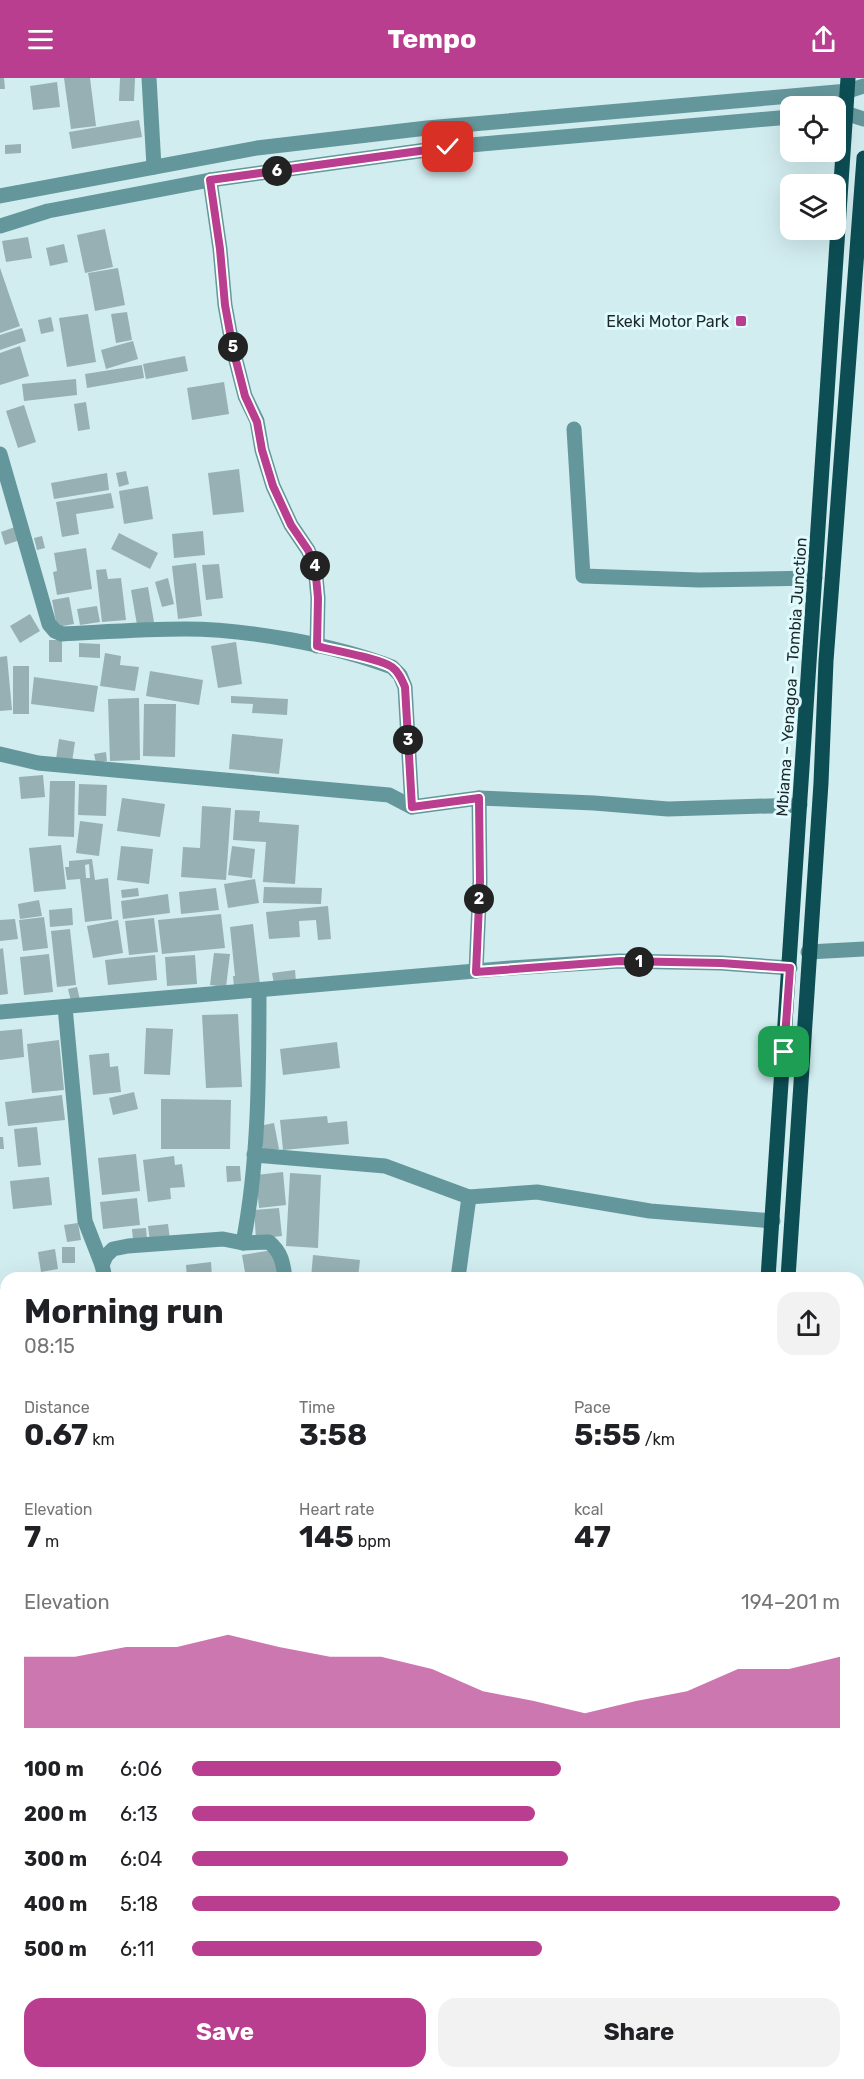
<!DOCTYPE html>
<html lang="en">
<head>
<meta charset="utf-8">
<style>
  :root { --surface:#fff; --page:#f2f2f2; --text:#202124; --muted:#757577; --accent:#b93e8f }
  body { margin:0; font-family:Rubik,sans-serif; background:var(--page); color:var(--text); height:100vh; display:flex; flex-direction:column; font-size:22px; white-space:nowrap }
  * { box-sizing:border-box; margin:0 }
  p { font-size:20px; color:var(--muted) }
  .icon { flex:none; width:33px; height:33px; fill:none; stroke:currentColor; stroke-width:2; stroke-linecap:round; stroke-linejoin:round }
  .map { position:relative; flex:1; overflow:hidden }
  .panel { position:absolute; left:0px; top:1194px; width:864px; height:807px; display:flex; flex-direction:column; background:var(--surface); border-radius:18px 18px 0 0; box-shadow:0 6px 24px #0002 }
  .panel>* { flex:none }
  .fabs { position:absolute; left:780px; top:18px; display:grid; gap:12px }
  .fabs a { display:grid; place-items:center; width:66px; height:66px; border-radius:12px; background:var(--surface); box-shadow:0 6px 24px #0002; font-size:30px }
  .pin { position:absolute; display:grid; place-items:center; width:51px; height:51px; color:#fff; margin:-26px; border-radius:12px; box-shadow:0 3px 9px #0006 }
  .km { position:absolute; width:30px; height:30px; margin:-15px; border-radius:50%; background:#222; color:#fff; font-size:16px; line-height:30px; text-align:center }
  .round { display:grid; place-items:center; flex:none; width:63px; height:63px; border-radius:18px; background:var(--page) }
  .head { display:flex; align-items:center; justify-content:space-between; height:102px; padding:0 24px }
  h1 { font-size:33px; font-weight:700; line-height:45px }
  .figures { display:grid; grid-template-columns:repeat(3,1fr); gap:9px; height:102px; padding:6px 24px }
  .figures div { display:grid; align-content:center }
  .figures b { font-size:30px; font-weight:700 }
  .figures small { font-size:16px; font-weight:400 }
  .figures p { font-size:16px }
  .chart { height:168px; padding:12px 24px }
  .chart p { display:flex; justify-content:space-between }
  .chart svg { width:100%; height:108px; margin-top:6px; fill:var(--accent); opacity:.7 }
  .cta { display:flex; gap:12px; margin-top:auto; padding:12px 24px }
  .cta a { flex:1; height:69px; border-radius:18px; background:var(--accent); color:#fff; font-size:24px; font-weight:700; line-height:69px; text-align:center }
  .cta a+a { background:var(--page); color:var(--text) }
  ul { padding:0 24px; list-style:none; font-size:20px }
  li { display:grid; grid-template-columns:96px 72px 1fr; align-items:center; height:45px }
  li i { height:15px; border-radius:8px; background:var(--accent) }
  header { display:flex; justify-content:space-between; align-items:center; height:78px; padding:0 24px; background:var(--accent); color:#fff; font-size:27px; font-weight:700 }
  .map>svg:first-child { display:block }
  .building { fill:#96b0b3; fill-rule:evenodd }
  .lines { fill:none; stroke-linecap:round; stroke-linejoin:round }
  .minor { stroke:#64979c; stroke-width:15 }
  .major { stroke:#0c4e54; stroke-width:15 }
  .route-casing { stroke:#fff; stroke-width:12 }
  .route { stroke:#b93e8f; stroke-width:8 }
  .poi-dot { fill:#b93e8f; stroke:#dffbfe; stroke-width:2 }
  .labels { text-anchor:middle; stroke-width:6; stroke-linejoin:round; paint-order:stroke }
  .poi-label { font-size:16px; fill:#1e2829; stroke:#dffbfe; text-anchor:end }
  .street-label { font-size:16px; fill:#1e2829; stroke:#dffbfe }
</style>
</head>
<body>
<header><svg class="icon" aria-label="menu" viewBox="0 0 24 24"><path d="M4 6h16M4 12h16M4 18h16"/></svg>Tempo<svg class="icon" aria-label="share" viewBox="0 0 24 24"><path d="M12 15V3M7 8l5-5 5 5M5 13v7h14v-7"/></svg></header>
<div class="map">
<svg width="864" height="2001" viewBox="0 0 864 2001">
  <rect width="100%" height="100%" fill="#d2edf0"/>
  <!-- building -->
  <g class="building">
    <polygon points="0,0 4,0 5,11 0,11"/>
    <polygon points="64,0 90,0 96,48 71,51"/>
    <polygon points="120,0 135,0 134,23 119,23"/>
    <polygon points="57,4 60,29 33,32 30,8"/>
    <polygon points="139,42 142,59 72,71 69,54"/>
    <polygon points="21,66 21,75 5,76 5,67"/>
    <polygon points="105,151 113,189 85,195 77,157"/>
    <polygon points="28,159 32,180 6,184 2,163"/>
    <polygon points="64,166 68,184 50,188 46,170"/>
    <polygon points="0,190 20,248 0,255"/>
    <polygon points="118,190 125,227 95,233 88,195"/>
    <polygon points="127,234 132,262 116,265 111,236"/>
    <polygon points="88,236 96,284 67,289 59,240"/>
    <polygon points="51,239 54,253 41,256 38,242"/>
    <polygon points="22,250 26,263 0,272 0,257"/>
    <polygon points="133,263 138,281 106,291 101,272"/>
    <polygon points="20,268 29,298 0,307 0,275"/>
    <polygon points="185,278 188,293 146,301 143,286"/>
    <polygon points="142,287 144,300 87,310 85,296"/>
    <polygon points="76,301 77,317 24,323 22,306"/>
    <polygon points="224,304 229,336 192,342 187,310"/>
    <polygon points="86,324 90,351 78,353 74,326"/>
    <polygon points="24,327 36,364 18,370 6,333"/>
    <polygon points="239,391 244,434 213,437 208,395"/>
    <polygon points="126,393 129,406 119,409 116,395"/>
    <polygon points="107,395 109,412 54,421 51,405"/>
    <polygon points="148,408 153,441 124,446 119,413"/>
    <polygon points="111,415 114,430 76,436 79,456 62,459 56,424"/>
    <polygon points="15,449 20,462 5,467 1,454"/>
    <polygon points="203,453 205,477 174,480 172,456"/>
    <polygon points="119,455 158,475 150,491 111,471"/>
    <polygon points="42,458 45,470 37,472 34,460"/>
    <polygon points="86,470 92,511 57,517 53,494 57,493 54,475"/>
    <polygon points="196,485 202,538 178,541 172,488"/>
    <polygon points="219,486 223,520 206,522 202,487"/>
    <polygon points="106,491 108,501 121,500 126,542 102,544 96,492"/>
    <polygon points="168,500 174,526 162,529 155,504"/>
    <polygon points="148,509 154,544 137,547 131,512"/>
    <polygon points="69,519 74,546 57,549 52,522"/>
    <polygon points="97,528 100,544 80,547 77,531"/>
    <polygon points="30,536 40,553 20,565 10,548"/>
    <rect x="49" y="562" width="13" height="22"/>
    <polygon points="236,564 242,606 218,610 211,568"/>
    <polygon points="79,565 100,566 100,580 79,579"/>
    <polygon points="105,575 121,578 120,587 139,589 135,613 100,608"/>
    <polygon points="7,578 12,632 0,633 0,579"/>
    <rect x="13" y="588" width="16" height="48"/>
    <polygon points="150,593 203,602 199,627 146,618"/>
    <polygon points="34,599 98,608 94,634 31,626"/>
    <polygon points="231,618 288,621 287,637 252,635 253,626 231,625"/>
    <polygon points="139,620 140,682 110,683 108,621"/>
    <polygon points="144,626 176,626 175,679 143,678"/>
    <polygon points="232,656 283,661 279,696 229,691"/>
    <polygon points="59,661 75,664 72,684 56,681"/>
    <polygon points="106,674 107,683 96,685 94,676"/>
    <polygon points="43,697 45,719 21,721 19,699"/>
    <polygon points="50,703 75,703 74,759 48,758"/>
    <polygon points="79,706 107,707 106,738 78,737"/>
    <polygon points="122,720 165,726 160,759 117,753"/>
    <polygon points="202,728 231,730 226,802 181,799 183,769 200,770"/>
    <polygon points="235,732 260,733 259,744 299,747 295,806 263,804 266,764 233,762"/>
    <polygon points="80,743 103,746 99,778 76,775"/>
    <polygon points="61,767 66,811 34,814 29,770"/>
    <polygon points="121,768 153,771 149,806 117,802"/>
    <polygon points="232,768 255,771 252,800 228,797"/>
    <path d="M92,781l3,21 13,-2 4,41 -27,3 -5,-43 -13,1 -2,-13h4v-6zM89,786l1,14h-4l-1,-13z"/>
    <polygon points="255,801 259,825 228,830 224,806"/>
    <polygon points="264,809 322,810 321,826 263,825"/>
    <polygon points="138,810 139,818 122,820 121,812"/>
    <polygon points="216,810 219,832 181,836 179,814"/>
    <polygon points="168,816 170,835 123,841 121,823"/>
    <polygon points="39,822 42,838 20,841 18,826"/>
    <polygon points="328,828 331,861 318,862 316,842 299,843 300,859 269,861 266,834"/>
    <polygon points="72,830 73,847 50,849 49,832"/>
    <polygon points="221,836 225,870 162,876 158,842"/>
    <polygon points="44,839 48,870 23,873 19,842"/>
    <polygon points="154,840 158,874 129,877 125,843"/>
    <polygon points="15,841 18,861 0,863 0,842"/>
    <polygon points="118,842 123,875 93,880 87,848"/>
    <polygon points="253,846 260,907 234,910 233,898 235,898 230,849"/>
    <polygon points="70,851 76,907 57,909 51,853"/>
    <polygon points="3,870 8,916 0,917 0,871"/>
    <polygon points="214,875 230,876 226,909 210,907"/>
    <polygon points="49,876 53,914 24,917 20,879"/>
    <polygon points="155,877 157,902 108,907 105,882"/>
    <polygon points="195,877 197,906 167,908 165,879"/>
    <polygon points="295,892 296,904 274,906 272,895"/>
    <polygon points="77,909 80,922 71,923 68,911"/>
    <polygon points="238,936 242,1009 206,1010 202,937"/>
    <polygon points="146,950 173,951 170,997 144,996"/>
    <polygon points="22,951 24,979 0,982 0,953"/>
    <polygon points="59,962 64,1012 32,1015 27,966"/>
    <polygon points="337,964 340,990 283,997 280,971"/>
    <polygon points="109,975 110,989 118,988 121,1014 93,1017 89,977"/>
    <polygon points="134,1014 138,1031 113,1037 109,1020"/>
    <polygon points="62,1017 65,1042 8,1048 5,1024"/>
    <polygon points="161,1021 231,1022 230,1071 161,1071"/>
    <polygon points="327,1038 328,1045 347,1043 349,1066 283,1072 280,1042"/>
    <polygon points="274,1045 279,1071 264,1074 259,1048"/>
    <polygon points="37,1049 41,1087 18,1089 14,1051"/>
    <polygon points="0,1059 3,1059 4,1071 0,1071"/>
    <polygon points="136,1076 140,1113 102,1117 98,1080"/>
    <polygon points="174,1078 175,1087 182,1086 185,1109 170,1110 171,1121 148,1124 143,1082"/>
    <polygon points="226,1088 240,1088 241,1103 227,1104"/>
    <polygon points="283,1094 286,1127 259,1130 256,1097"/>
    <polygon points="290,1095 321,1097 318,1170 286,1168"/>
    <polygon points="49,1099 52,1127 13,1131 10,1103"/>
    <polygon points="137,1120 140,1147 103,1151 100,1124"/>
    <polygon points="279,1130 282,1158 256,1161 254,1132"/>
    <polygon points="78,1145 81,1162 67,1164 64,1147"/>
    <polygon points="168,1146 170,1162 150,1164 148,1148"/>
    <polygon points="146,1150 147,1161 133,1162 132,1151"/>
    <rect x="62" y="1169" width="13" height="16"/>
    <polygon points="55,1171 58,1191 41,1194 38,1174"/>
    <polygon points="273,1172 278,1200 246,1200 242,1177"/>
    <polygon points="313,1177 360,1182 358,1200 311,1200"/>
    <polygon points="211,1184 212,1200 187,1200 186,1187"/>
    <polygon points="6,1208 6,1237 0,1238 0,1209"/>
    <polygon points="6,1240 6,1264 0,1265 0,1241"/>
    <polygon points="0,1410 6,1410 6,1434 0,1435"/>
    <rect x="0" y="1444" width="6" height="25"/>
    <polygon points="0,1472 3,1472 6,1498 6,1511 0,1512"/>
    <polygon points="6,1715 6,1758 0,1759 0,1716"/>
    <polygon points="0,1983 0,1982 7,2001 0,2001"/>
    <polygon points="220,1995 230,1995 232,2001 198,2001"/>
    <polygon points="274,1995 336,1995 336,1997 311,2001 275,2001"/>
  </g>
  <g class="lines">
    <!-- minor -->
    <g class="minor">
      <polyline points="149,0 154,89"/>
      <polyline points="836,36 845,35 864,41"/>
      <polyline points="210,102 220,171 225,227 233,271 245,318 257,343 262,372 273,408 291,447 308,472 315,488 318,520 317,568"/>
      <polyline points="0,118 257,70 427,50 848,13 864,8"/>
      <polyline points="0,148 48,133 210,102 448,69 790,39"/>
      <polyline points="574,351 583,498 699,502 815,500"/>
      <path d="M0,376l49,170 6,7 7,3c41,-2 82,-5 123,-5 63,0 149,16 207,38l8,8 5,12 7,120"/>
      <polyline points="0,676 38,685 389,717 412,729 479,720 594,725 668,731 800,727"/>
      <polyline points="808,874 864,871"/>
      <polyline points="476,893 480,803 479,720"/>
      <polyline points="65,929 85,1143 102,1187"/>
      <polyline points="0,934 511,890 619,883 721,885 790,890"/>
      <polyline points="254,1077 385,1088 469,1119 537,1114 650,1133 773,1143"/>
      <path d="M243,1165l26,-1c12,10 14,20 16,36"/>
      <path d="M105,1200l-3,-13 4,-9 7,-7 15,-3 95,-7 20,4c16,-82 16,-169 16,-252"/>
      <polyline points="458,1200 469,1119"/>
      <polyline points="0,1288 6,1287"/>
      <polyline points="858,1342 864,1341"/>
      <polyline points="858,1927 864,1924"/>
      <polyline points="358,1995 360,2001"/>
      <polyline points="651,1995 653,2001"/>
      <polyline points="135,2001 149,1995"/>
      <polyline points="687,2001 701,1995"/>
      <polyline points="852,2001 864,1996"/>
    </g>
    <!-- major -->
    <g class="major">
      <polyline points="768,1200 848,0"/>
      <polyline points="788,1200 821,705 826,583 864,80"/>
      <polyline points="858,1807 864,1820"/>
      <polyline points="858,1852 864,1864"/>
    </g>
  </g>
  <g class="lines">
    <!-- route casing -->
    <g class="route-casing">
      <path id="route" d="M448,69l-238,33 10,69 5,56 8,44 12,47 12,26 5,28 11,36 18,39 17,25 7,16 3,32 -1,48c18,5 61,12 75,21 7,5 10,13 13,20l7,120 67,-9 1,83 -4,91 144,-11 101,2 69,5 -6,84"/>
    </g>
    <!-- route -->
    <use href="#route" class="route"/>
  </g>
  <!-- markers -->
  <rect class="poi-dot" x="735" y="237" width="12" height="12" rx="3"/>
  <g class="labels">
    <!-- poi labels -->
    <g class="poi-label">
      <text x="729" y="249">Ekeki Motor Park</text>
    </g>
    <!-- street labels -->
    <g class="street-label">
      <text transform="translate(791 599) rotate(-86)" y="6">Mbiama – Yenagoa – Tombia Junction</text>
    </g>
  </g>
</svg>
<div class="fabs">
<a><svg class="icon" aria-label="locate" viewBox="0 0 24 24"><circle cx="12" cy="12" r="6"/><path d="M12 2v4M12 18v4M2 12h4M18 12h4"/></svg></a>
<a><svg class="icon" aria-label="layers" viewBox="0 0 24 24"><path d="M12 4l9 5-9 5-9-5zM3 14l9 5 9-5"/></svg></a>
</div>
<div class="pin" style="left:784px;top:974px;background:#1e9e55"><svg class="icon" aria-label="arrive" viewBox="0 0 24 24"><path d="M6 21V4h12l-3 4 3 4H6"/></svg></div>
<div class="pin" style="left:448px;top:69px;background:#d93025"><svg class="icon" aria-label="check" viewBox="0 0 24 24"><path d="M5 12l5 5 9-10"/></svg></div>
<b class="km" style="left:639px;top:884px">1</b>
<b class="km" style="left:479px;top:821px">2</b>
<b class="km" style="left:408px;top:662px">3</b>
<b class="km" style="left:315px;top:488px">4</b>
<b class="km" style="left:233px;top:269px">5</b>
<b class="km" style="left:277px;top:93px">6</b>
<section class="panel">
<div class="head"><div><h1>Morning run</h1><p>08:15</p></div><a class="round"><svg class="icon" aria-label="share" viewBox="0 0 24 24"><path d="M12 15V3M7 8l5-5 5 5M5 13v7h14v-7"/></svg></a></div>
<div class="figures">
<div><p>Distance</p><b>0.67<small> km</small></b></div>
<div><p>Time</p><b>3:58</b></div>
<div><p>Pace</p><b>5:55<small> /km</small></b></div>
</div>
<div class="figures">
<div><p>Elevation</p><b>7<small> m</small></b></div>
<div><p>Heart rate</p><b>145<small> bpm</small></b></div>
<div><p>kcal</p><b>47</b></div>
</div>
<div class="chart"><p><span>Elevation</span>194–201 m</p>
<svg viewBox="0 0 160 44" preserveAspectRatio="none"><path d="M0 44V15L10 15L20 11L30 11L40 6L50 11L60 15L70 15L80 20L90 29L100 33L110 38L120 33L130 29L140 20L150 20L160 15V44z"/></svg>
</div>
<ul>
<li><b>100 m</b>6:06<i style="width:57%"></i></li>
<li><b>200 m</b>6:13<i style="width:53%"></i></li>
<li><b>300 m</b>6:04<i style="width:58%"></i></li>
<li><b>400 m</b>5:18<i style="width:100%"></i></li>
<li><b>500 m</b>6:11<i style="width:54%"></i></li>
</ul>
<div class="cta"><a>Save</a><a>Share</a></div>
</section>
</div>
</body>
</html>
